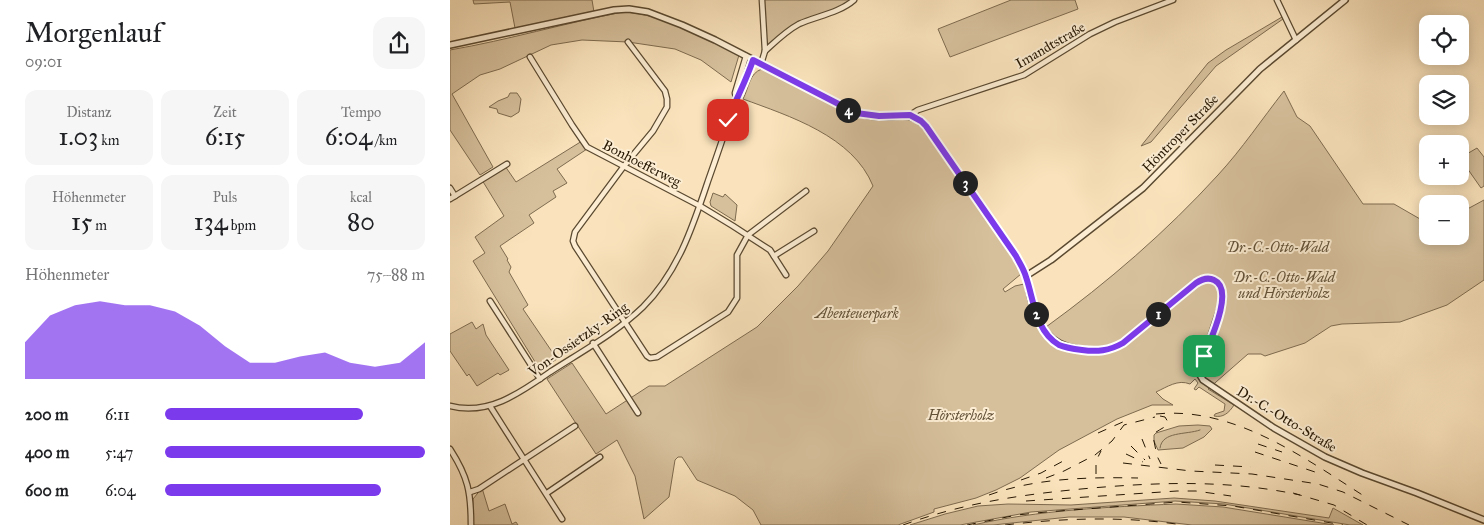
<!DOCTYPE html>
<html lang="de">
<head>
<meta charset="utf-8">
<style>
  :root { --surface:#fff; --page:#f6f6f6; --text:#202124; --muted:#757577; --accent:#7c3aed }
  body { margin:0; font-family:"IM FELL Great Primer",serif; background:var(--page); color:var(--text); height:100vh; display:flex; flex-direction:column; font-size:19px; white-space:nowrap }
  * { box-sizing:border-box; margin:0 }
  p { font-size:16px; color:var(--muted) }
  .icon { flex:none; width:28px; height:28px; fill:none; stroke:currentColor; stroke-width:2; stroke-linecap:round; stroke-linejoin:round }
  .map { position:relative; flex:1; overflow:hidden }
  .drawer { display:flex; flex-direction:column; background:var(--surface); width:450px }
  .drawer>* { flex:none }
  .tools { position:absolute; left:969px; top:15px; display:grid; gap:10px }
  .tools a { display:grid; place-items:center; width:50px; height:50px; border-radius:10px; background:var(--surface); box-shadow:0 2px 12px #0003; font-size:25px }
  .pin { position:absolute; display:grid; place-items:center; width:42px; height:42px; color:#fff; margin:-21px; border-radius:10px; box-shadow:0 2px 8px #0006 }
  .km { position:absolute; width:25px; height:25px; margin:-12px; border-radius:50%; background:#222; color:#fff; font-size:14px; line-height:25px; text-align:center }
  .round { display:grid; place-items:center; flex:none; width:52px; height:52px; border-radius:15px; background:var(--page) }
  .headline { display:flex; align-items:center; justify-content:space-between; height:85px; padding:0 25px }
  h1 { font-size:28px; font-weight:600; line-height:38px }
  .figures { display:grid; grid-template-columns:repeat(3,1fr); gap:8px; height:85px; padding:5px 25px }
  .figures div { display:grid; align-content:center; border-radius:12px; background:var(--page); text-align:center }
  .figures b { font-size:25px; font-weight:600 }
  .figures small { font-size:14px; font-weight:400 }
  .figures p { font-size:14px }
  .chart { height:140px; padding:10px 25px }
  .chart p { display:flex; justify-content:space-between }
  .chart svg { width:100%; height:90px; margin-top:5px; fill:var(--accent); opacity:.7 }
  ul { padding:0 25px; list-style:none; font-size:16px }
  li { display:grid; grid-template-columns:80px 60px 1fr; align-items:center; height:38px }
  li i { height:12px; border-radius:6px; background:var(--accent) }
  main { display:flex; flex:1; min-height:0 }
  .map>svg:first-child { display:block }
  .green { fill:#d6c09c; stroke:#7e6b4f }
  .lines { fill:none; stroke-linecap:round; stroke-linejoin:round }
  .stream { stroke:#7a674c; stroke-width:1 }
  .minor-casing { stroke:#5a4930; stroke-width:7 }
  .tertiary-casing { stroke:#5a4930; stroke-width:8 }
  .minor { stroke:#fcedd3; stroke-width:4.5 }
  .tertiary { stroke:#fcedd3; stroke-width:5 }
  .rail { stroke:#251602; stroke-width:1; stroke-dasharray:9 9; stroke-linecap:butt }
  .route-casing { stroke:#fff; stroke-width:10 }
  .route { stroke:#7c3aed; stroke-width:6 }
  .labels { text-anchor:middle; stroke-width:4; stroke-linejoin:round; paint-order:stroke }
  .street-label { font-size:14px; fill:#251602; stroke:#fcedd3 }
  .park-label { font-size:14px; font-style:italic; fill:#635238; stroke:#fcedd3 }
</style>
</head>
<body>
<main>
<section class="drawer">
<div class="headline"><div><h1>Morgenlauf</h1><p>09:01</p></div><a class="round"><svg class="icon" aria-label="share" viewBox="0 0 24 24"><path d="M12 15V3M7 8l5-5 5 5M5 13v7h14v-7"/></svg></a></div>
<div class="figures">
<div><p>Distanz</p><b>1.03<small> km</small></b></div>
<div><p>Zeit</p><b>6:15</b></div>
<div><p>Tempo</p><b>6:04<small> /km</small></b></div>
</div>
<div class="figures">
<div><p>Höhenmeter</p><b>15<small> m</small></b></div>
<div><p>Puls</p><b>134<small> bpm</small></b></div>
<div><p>kcal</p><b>80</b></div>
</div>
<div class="chart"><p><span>Höhenmeter</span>75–88 m</p>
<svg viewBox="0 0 160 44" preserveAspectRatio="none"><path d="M0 44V26L10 13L20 8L30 6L40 8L50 8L60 11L70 18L80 28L90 36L100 36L110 33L120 31L130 36L140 38L150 36L160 26V44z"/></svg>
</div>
<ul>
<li><b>200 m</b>6:11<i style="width:76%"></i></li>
<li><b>400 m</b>5:47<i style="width:100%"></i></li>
<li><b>600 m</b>6:04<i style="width:83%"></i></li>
</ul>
</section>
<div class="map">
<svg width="1034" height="525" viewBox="0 0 1034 525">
  <rect width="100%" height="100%" fill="#fae3bc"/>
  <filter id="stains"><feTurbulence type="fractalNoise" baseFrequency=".004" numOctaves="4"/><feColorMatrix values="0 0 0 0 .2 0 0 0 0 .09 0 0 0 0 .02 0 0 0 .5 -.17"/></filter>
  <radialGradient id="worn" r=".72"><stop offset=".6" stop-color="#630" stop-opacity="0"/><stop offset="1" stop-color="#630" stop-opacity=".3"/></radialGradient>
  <!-- green -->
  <g class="green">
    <polygon points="23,0 142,0 144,12 65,28 60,2 24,4"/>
    <polygon points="313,0 403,0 399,3 347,25 315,50"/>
    <polygon points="561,0 625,0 628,9 500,57 488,29"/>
    <path d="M173,12c41,2 80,25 116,43l-8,27 -30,-22 -26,-11 -47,-7 -46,-2 -31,5 -51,24 -20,6 -28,19 41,73 -13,8 -30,-45v-80c58,-10 115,-27 173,-38z"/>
    <polygon points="832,17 833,19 766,66 701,142 691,146 758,63 776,50"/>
    <path d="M312,69l94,48 23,3 31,-1 12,7 95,139 4,9 -18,15 2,3 10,-6 9,-2 8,32 22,30 10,-1 -10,-7 -8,-11c62,-45 120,-95 172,-152 24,-26 44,-56 66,-84l13,26 13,9 53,78h31l33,19 1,13h32v-23l24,-13v80l-37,25 -47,17 -58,2 -11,2 -26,17 -40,13 -4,-2h-13l-40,35 26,16c-5,8 -11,13 -20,11l1,-2 9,-3 1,-7 -26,-17 -3,3 -2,-1 4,-6 -3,-4 -5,5c-12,-5 -23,3 -34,8l7,7 10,6h-21l-35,14 -58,31 -39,28 -24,12 -20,8 -42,11v3l-36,13h-137l-8,-15 -18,-14 -38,-16 -15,-23h-4l-3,3 -6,37 -25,22 -9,-43 -18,-36 -21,14 -49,-75 25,-16 34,51 43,-28h16l92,-59 41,-41 30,-35 45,-65c-20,-50 -84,-70 -130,-87 6,-11 6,-26 19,-30z"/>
    <polygon points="60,93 67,93 71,99 69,112 61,117 48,113 47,109 39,107 48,101 58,97"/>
    <polygon points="132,141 137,149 107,169 117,183 103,191 106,197 79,215 84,223 50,246 58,259 57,260 61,267 59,272 78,305 73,309 107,359 90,370 23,261 35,253 25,237 54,216 32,180 55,166 66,182"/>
    <polygon points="1027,148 1034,157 1034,186 1031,188 1010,158"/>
    <polygon points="263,193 273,197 275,194 287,205 285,221 261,206 260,202"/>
    <polygon points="22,322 26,329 33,324 36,335 59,370 50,375 48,373 27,386 19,374 17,376 0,351 0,334"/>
    <polygon points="748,425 760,426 762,429 754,437 733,448 708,450 704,441 704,435 706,433 729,426"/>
    <polygon points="32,488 39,511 55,504 62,524 66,522 68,525 23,525 23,499"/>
    <polygon points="724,498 765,501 879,518 883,508 913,525 900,525 774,504 725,501 581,512 510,525 460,525 495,514 528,506 558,504 621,505"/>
    <path d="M726,504l47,3 111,18h-142l-68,-8h-55l-76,8h-20c66,-15 135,-18 203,-21z"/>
  </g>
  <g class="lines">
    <!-- stream -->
    <path class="stream" d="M710,448c2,-17 26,-13 40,-18"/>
    <!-- minor casing -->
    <g class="minor-casing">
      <g id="minor">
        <polyline points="827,0 846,40"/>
        <polyline points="178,42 215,91 217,99 217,107 203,131 174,166 125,232 123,241 125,246 197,356 200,358 207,357 278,312 287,298 287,255 298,235 356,191"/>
        <path d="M315,51c11,-10 21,-20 34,-27 18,-8 40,-11 55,-24"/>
        <polyline points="80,57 122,125 137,147 250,206 283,226 320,250 336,275"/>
        <polyline points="311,64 315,51 312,0"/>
        <polyline points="286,98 291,91 303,60"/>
        <polyline points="460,115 468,110 574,75 640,34 665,22 723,0"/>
        <polyline points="0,188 5,196"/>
        <polyline points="0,199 57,164"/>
        <polyline points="324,256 364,231"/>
        <polyline points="40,301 90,379"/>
        <polyline points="143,343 188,413"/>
        <path d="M0,406c38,10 70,-13 100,-34 31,-20 66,-39 93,-65 35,-35 50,-81 65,-126 10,-28 19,-55 28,-83l-1,-5 11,-37"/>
        <polyline points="40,406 112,519"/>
        <path d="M0,449c18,28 21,43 21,76"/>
        <polyline points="20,492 29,489 125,426"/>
        <polyline points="97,493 150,457"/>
      </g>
    </g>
    <!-- tertiary casing -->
    <g class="tertiary-casing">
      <g id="tertiary">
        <path d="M0,45l164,-35 15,-1 19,3 34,13 33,15 141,73c10,3 21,4 32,4 16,-2 26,-3 38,10l90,129c3,6 8,13 10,20 3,8 3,16 5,23 7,27 18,46 47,50 17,3 30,2 45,-6l73,-60c9,-5 17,-7 24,2l3,15 -22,66 -1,9 3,5 71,48 51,29 37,16 55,20 67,27"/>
        <polyline points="576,276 601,260 693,188 810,69 895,0"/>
      </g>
    </g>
    <!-- minor -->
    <use href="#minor" class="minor"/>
    <!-- tertiary -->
    <use href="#tertiary" class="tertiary"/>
    <!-- rail -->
    <g class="rail">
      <path d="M706,414c77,-8 147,43 208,82"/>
      <path d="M710,416l5,1 3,5c-3,8 -12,7 -15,14l4,20 4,8"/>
      <polyline points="648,433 675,421"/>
      <polyline points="692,439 700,459"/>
      <polyline points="808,444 832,452"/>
      <polyline points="681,446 695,460"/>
      <polyline points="805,452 868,473"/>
      <polyline points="676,454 693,462"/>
      <polyline points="673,463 741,471 802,474 868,484 893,492 959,525"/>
      <polyline points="765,465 801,467"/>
      <polyline points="646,474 646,461 651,451"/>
      <polyline points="596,478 614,471 645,455 662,441 674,425 705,417"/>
      <polyline points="571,480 591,473 615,460"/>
      <polyline points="843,493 884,505 917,525"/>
      <path d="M539,495c47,-17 99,-18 149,-17"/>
      <polyline points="576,501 727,491 746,491 781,496"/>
      <path d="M453,525c64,-23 122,-31 189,-37 70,-6 139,-8 208,7"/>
      <polyline points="517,525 567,515 596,512 727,502 783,506 893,525"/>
      <path d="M555,525c59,-7 119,-9 178,0"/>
    </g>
  </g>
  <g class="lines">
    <!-- route casing -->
    <g class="route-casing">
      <path id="route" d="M278,120c8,-21 18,-39 25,-60l103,53 23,3 31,-1 11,6 5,5 90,130c3,6 8,13 10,21 8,23 9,54 33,68 7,3 15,4 23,5 15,2 27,1 41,-7l73,-60c6,-4 12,-6 18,-3 21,9 -4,61 -10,76"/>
    </g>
    <!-- route -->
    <use href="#route" class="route"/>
  </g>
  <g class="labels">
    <!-- street labels -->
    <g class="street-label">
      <text transform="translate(600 45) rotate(-30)" y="5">Imandtstraße</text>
      <text transform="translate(730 133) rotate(-46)" y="5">Höntroper Straße</text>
      <text transform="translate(192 163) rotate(27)" y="5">Bonhoefferweg</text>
      <text transform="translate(128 339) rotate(-35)" y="5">Von-Ossietzky-Ring</text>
      <text transform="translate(837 419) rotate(31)" y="5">Dr.-C.-Otto-Straße</text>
    </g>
    <!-- park labels -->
    <g class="park-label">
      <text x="828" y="252">Dr.-C.-Otto-Wald</text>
      <text x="834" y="282">Dr.-C.-Otto-Wald<tspan x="834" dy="16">und Hörsterholz</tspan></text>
      <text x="407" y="318">Abenteuerpark</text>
      <text x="511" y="420">Hörsterholz</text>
    </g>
  </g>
  <rect width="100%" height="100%" filter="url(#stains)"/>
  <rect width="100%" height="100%" fill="url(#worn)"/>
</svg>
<div class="tools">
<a><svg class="icon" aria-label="locate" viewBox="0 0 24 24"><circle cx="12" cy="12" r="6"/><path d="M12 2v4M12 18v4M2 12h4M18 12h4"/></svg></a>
<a><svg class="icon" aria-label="layers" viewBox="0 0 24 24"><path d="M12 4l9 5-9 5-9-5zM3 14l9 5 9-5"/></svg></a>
<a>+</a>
<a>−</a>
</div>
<div class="pin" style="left:754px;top:356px;background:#1e9e55"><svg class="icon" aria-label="arrive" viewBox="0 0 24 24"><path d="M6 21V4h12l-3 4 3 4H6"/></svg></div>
<div class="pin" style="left:278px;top:120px;background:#d93025"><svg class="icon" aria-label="check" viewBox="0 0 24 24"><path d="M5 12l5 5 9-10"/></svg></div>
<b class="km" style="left:708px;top:314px">1</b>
<b class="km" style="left:586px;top:314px">2</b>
<b class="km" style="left:515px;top:183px">3</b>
<b class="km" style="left:398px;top:110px">4</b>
</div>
</main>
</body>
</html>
